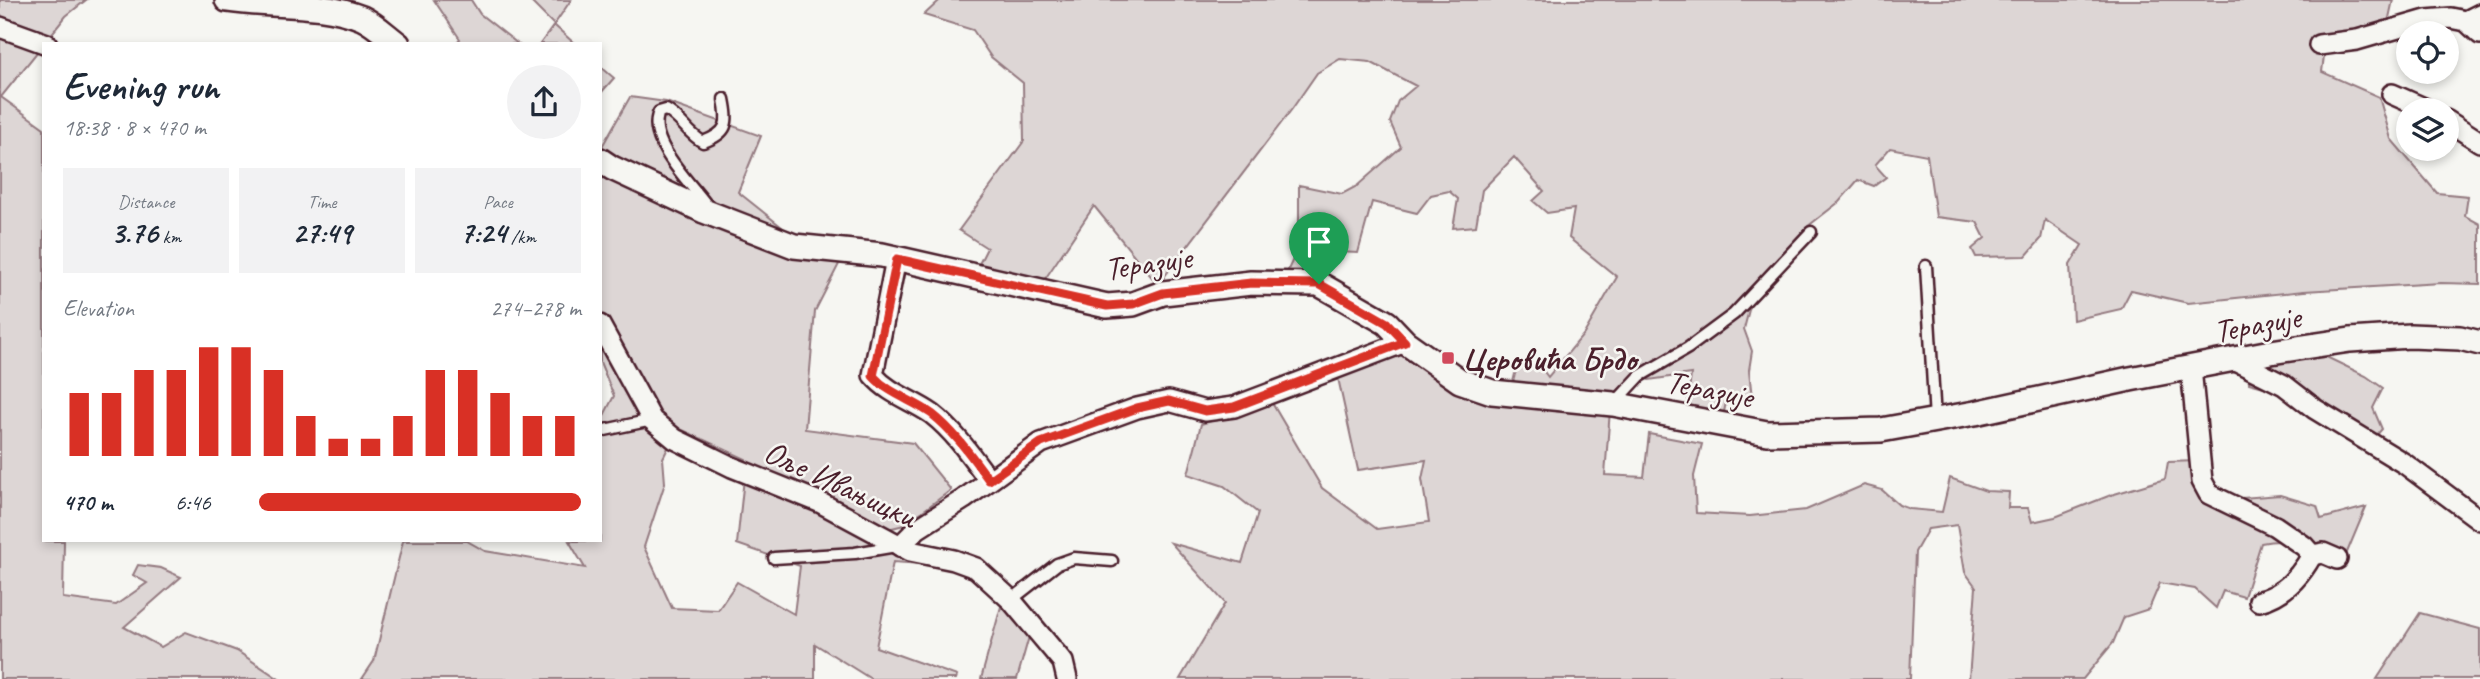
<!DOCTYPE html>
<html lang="en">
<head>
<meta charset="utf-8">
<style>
  :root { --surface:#fff; --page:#f2f2f3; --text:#1f2937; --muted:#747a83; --accent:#d93025 }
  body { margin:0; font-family:Caveat,sans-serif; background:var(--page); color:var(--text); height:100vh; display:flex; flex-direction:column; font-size:26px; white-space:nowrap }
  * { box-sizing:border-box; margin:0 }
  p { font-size:23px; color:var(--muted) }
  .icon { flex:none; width:38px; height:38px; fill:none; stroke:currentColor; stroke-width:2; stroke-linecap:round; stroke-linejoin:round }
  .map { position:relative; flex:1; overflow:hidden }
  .details { position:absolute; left:42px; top:42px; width:560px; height:500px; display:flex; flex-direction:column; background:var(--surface); border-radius:0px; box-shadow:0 4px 10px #0003 }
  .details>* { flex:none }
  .buttons { position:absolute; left:2396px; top:21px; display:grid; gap:14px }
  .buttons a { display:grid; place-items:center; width:63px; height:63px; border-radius:50%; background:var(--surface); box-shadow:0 4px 10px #0003; font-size:35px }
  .pin { position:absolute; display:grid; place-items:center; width:60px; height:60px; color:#fff; margin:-72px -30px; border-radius:50% 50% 50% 0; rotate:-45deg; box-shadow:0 0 7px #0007 }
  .pin .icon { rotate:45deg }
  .round { display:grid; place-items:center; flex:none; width:74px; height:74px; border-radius:37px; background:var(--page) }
  .overview { display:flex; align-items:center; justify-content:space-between; height:119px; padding:0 21px }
  h1 { font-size:38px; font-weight:800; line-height:52px }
  .metrics { display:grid; grid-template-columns:repeat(3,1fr); gap:10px; height:119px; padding:7px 21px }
  .metrics div { display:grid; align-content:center; border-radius:0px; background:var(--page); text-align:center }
  .metrics b { font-size:30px; font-weight:800 }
  .metrics small { font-size:19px; font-weight:400 }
  .metrics p { font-size:19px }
  .chart { height:196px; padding:14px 21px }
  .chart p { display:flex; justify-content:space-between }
  .chart svg { width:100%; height:126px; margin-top:7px; stroke:var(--accent); stroke-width:6 }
  ul { padding:0 21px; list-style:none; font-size:23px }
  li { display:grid; grid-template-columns:112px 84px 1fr; align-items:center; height:52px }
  li i { height:18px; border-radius:9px; background:var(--accent) }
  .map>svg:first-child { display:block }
  .green { fill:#ddd6d5; stroke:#947a80; stroke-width:2; fill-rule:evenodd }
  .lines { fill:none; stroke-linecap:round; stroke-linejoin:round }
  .service-casing { stroke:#4a1f2b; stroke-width:15 }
  .minor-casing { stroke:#4a1f2b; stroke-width:24 }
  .tertiary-casing { stroke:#4a1f2b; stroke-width:28 }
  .service { stroke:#f6f6f2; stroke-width:10 }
  .minor { stroke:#f6f6f2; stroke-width:19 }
  .tertiary { stroke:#f6f6f2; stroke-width:23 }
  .route-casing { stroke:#fff; stroke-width:14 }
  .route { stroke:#d93025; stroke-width:9 }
  .poi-dot { fill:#d1495b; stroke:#f6f6f2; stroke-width:2.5 }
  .labels { text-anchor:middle; stroke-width:5; stroke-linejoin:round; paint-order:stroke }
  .street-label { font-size:33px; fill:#4a1f2b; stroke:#f6f6f2 }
  .poi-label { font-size:33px; font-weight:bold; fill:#4a1f2b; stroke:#f6f6f2; text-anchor:start }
</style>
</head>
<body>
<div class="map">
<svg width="2480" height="679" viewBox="0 0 2480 679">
  <rect width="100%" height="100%" fill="#f6f6f2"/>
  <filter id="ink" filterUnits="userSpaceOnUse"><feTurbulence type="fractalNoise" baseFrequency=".0143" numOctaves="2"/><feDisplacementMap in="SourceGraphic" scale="14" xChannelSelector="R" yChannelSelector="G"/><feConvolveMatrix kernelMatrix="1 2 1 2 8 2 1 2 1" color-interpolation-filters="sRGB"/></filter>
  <g filter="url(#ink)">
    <!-- green -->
    <g class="green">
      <polygon points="0,0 86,0 66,16 1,97 44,128 44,541 64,541 63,598 116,605 147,583 133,575 138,565 161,568 181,577 124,627 161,647 186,632 237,651 279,679 0,679"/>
      <polygon points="434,0 471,0 480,14 518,44 455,44 460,39"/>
      <polygon points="529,0 571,0 554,25 575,44 540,44 554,25"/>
      <path d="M940,0h1453l-6,27 -61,13 -4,32 57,25 12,42 46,54 31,3 -3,20 15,8v60l-39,-1 -137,8 -116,12 -57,-13 -10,19 -48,11 -3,-55 12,-20 -37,-25 -4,19 -15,17 -50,1 -4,-8 13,-11 -8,-16 -41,-5 -9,-62 -37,-7 -15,17 11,12 -12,9 -16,-6 -19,22 -32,25 -56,75 -7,27 8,22 -3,19 3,28 -25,-2 -4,22 -36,-8 4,-36 -42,6 -11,-9 -27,26 -6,78 39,2 5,-43 53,10 -8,32 2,37 54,3 56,-6 58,-25 18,5 17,15 11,4 32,3 8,-34 36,13 23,1 -1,16h20l4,14 23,-5 56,-22 54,-16 3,-17 29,-1 6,40 77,-6 37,11 4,13 45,-12 -20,48c-27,-9 -56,-18 -85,-12l-17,54 -21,-6 -7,17 -21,-19 -35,-6 -11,26 -25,8 -11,26 -30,36h-114l7,-92 -11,-15 -8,-47 -29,4 -13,23 -5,127h-730l45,-76 -54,-60 71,20 16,-50 -34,-27 -36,-12 13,-50 71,-21 50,85 55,41 52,-7 -7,-43 4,-19 -68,10 -23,-106 56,-24 36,23 85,23 6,-24 21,3 9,12 36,-43 33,-57 -48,-39 5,-29 -27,4 -14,-12 11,-10 -30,-34 -32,33 -6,36 -23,2 5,-29 -9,-8 -18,4 -14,18 -45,-11 -14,51 -21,-1 -15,22 -35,-2 12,-26v-61l43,9 15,-8 44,-39 -11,-25 8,-21 18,-15 -46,-24 -30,-3 -23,14 -25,36 -134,176 -64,-79 -49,73 -67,-13 9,-18 -28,-18 65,-89 -1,-58 -32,-26 -18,-27 -49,-15z"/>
      <polygon points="600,66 614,78 600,94"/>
      <path d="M630,97l36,5 95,34 -23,56 59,47 104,9 -62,16 -24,47 -10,118 108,14 38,47 -47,35 -40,10 87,31 -58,-4 -17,85 81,29 -1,3h-85l-56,-35v35h-453l12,-18 29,-120h64l18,10 100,17 -16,-27h31v-118l14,-27 -14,-34v-212zM678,428l68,31 -9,85 63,22 -6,48 -57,-32 -19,28 -46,-2 -28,-61 21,-64 -2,-25z"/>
      <polygon points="2316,352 2366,376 2383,388 2373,408 2382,429 2375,437 2335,416 2319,397 2299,391 2271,389 2249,383 2250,360"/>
      <polygon points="1003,599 1032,626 1017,679 981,679"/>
      <polygon points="2420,613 2480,629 2480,679 2377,679"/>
    </g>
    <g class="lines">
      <!-- service casing -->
      <g class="service-casing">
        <g id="service">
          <path d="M708,207c-15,-22 -63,-66 -49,-95l7,-2c15,8 22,24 37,32 25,-9 26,-18 21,-43"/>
          <polyline points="1926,266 1935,420"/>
          <polyline points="1614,404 1640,376 1688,348 1734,314 1811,232"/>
          <polyline points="600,431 652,420"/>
          <polyline points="774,558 855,553 896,546"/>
          <polyline points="1011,600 1057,564 1074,558 1112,561"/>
        </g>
      </g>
      <!-- minor casing -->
      <g class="minor-casing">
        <g id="minor">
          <polyline points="2466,21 2480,34"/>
          <polyline points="0,27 47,44"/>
          <polyline points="2319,45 2357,40 2426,20 2451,18 2466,21 2480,14"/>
          <polyline points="2392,94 2428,110"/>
          <polyline points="2446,120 2480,142"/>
          <path d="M896,259l-23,116c16,19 39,25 59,39 23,18 40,43 57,66"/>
          <polyline points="600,325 652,420 675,439 732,467 819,502 910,551 954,560 976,568 1011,600 1063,662 1067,679"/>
          <polyline points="2234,360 2284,385 2315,409 2405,464 2480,520"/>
          <path d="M2191,368l11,113 7,13 66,32 29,20 8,9c-12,22 -28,40 -53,46"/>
          <polyline points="900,546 917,529 964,499 1041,443 1137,408 1169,401 1205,411 1234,407 1405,342"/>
          <polyline points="2312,555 2323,553 2337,559"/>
        </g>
      </g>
      <!-- tertiary casing -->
      <g class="tertiary-casing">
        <g id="tertiary">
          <path d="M227,0c44,7 93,1 135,18 13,6 25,18 36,26"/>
          <polyline points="600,160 612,168 704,211 794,246 882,255 1107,306 1133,304 1163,293 1251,283 1319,284 1387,323 1405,342 1460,381 1492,392 1613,404 1767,433 1881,430 1975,413 2130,379 2271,352 2350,340 2410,336 2460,338 2480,343"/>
        </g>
      </g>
      <!-- service -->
      <use href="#service" class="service"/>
      <!-- minor -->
      <use href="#minor" class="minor"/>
      <!-- tertiary -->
      <use href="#tertiary" class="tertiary"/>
    </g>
  </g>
  <g class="lines" filter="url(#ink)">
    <!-- route casing -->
    <g class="route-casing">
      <path id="route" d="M897,259l210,47 26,-2 30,-11 88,-10 68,1 68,39 18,19 -171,65 -29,4 -36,-10 -32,7 -96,35 -52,37c-17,-23 -34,-48 -57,-66 -19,-14 -43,-20 -59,-38z"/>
    </g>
    <!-- route -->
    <use href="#route" class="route"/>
  </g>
  <!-- markers -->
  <rect class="poi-dot" x="1441" y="351" width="14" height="14" rx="3.5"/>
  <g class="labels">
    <!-- street labels -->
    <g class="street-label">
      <text transform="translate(1148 262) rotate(-8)" y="12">Теразије</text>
      <text transform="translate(2257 323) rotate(-10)" y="12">Теразије</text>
      <text transform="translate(1710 388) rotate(11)" y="12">Теразије</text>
      <text transform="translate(841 483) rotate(25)" y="12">Оље Ивањицки</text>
    </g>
    <!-- poi labels -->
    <g class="poi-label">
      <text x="1462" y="370">Церовића Брдо</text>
    </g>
  </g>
</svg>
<div class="buttons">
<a><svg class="icon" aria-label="locate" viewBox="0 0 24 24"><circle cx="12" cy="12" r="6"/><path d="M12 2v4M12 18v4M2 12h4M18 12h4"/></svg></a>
<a><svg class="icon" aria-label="layers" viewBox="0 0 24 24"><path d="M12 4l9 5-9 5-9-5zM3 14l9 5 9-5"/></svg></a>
</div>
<div class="pin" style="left:1319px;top:284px;background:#1e9e55"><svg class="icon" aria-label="arrive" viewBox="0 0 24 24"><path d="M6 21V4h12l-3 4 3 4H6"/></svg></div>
<section class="details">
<div class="overview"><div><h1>Evening run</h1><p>18:38 · 8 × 470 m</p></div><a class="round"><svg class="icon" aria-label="share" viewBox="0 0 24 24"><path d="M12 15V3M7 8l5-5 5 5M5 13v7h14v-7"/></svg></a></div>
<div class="metrics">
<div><p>Distance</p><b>3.76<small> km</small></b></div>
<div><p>Time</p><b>27:49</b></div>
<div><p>Pace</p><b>7:24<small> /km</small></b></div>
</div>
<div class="chart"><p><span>Elevation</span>274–278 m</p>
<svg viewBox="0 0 160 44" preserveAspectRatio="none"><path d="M5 44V22M15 44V22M25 44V14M35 44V14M45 44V6M55 44V6M65 44V14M75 44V30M85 44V38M95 44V38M105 44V30M115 44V14M125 44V14M135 44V22M145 44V30M155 44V30"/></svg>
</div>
<ul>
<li><b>470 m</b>6:46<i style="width:100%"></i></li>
</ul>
</section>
</div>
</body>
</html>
